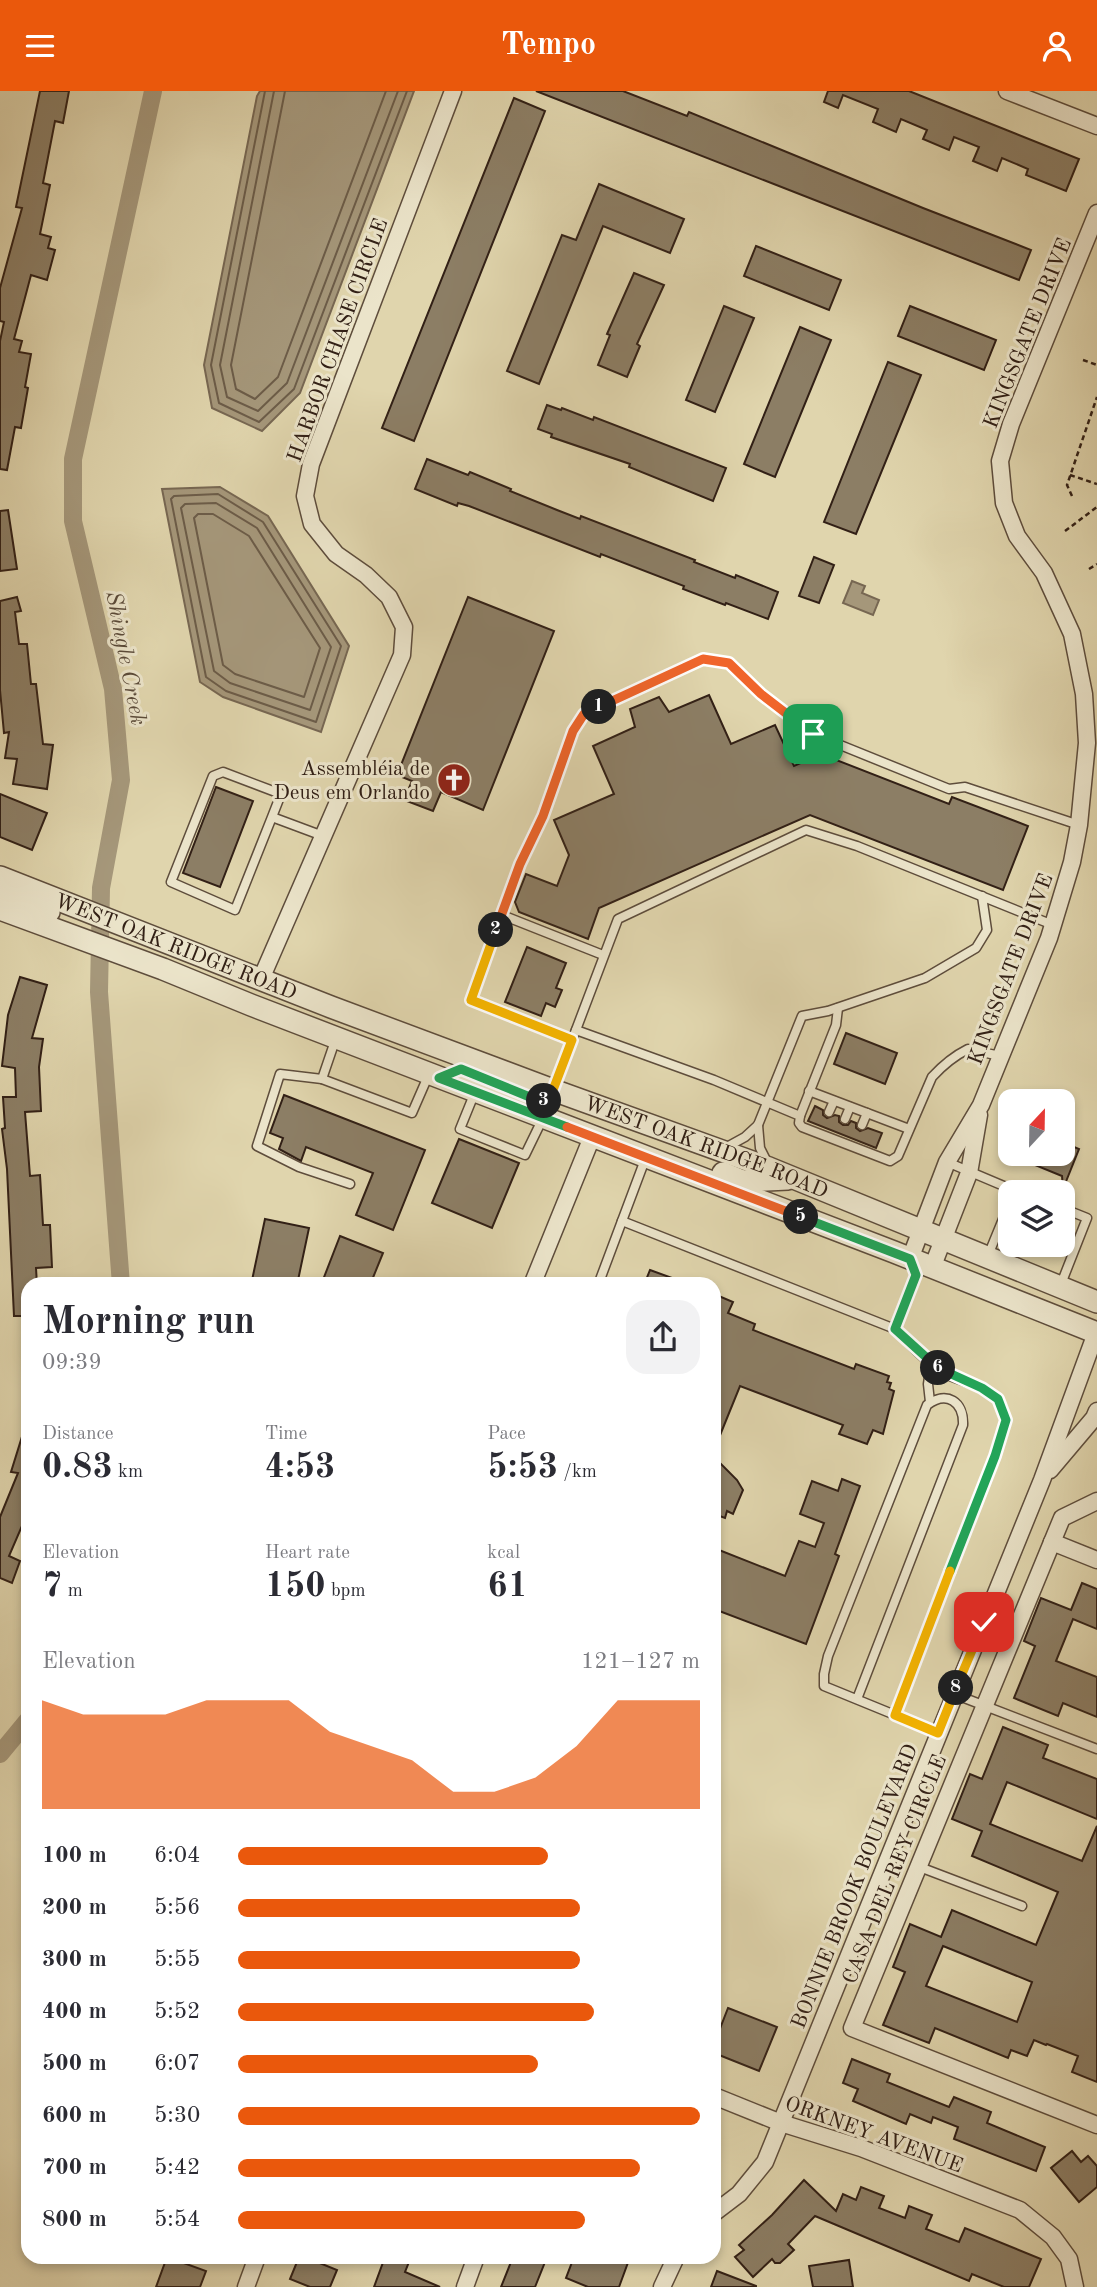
<!DOCTYPE html>
<html lang="en">
<head>
<meta charset="utf-8">
<style>
  :root { --surface:#fff; --page:#f2f2f3; --text:#2b2b33; --muted:#7c7c81; --accent:#ea580c }
  body { margin:0; font-family:"Old Standard TT",serif; background:var(--page); color:var(--text); height:100vh; display:flex; flex-direction:column; font-size:26px; white-space:nowrap }
  * { box-sizing:border-box; margin:0 }
  p { font-size:23px; color:var(--muted) }
  .icon { flex:none; width:38px; height:38px; fill:none; stroke:currentColor; stroke-width:2; stroke-linecap:round; stroke-linejoin:round }
  .map { position:relative; flex:1; overflow:hidden }
  .sheet { position:absolute; left:21px; top:1186px; width:700px; height:987px; display:flex; flex-direction:column; background:var(--surface); border-radius:21px; box-shadow:0 4px 10px #0003 }
  .sheet>* { flex:none }
  .needle { width:46px; rotate:22deg }
  .controls { position:absolute; left:998px; top:998px; display:grid; gap:14px }
  .controls a { display:grid; place-items:center; width:77px; height:77px; border-radius:14px; background:var(--surface); box-shadow:0 4px 10px #0003; font-size:35px }
  .pin { position:absolute; display:grid; place-items:center; width:60px; height:60px; color:#fff; margin:-30px; border-radius:14px; box-shadow:0 4px 10px #0006 }
  .km { position:absolute; width:35px; height:35px; margin:-18px; border-radius:50%; background:#222; color:#fff; font-size:19px; line-height:35px; text-align:center }
  .round { display:grid; place-items:center; flex:none; width:74px; height:74px; border-radius:21px; background:var(--page) }
  .head { display:flex; align-items:center; justify-content:space-between; height:119px; padding:0 21px }
  h1 { font-size:38px; font-weight:700; line-height:52px }
  .figures { display:grid; grid-template-columns:repeat(3,1fr); gap:10px; height:119px; padding:7px 21px }
  .figures div { display:grid; align-content:center }
  .figures b { font-size:35px; font-weight:700 }
  .figures small { font-size:19px; font-weight:400 }
  .figures p { font-size:19px }
  .chart { height:196px; padding:14px 21px }
  .chart p { display:flex; justify-content:space-between }
  .chart svg { width:100%; height:126px; margin-top:7px; fill:var(--accent); opacity:.7 }
  ul { padding:0 21px; list-style:none; font-size:23px }
  li { display:grid; grid-template-columns:112px 84px 1fr; align-items:center; height:52px }
  li i { height:18px; border-radius:9px; background:var(--accent) }
  header { display:flex; justify-content:space-between; align-items:center; height:91px; padding:0 21px; background:var(--accent); color:#fff; font-size:32px; font-weight:700 }
  .map>svg:first-child { display:block }
  .water { fill:#a5977a; stroke:#776752; stroke-width:2 }
  .lines { fill:none; stroke-linecap:round; stroke-linejoin:round }
  .shore { stroke:#6c5c48; stroke-width:2 }
  .canal { stroke:#a5977a; stroke-width:18 }
  .building { fill:#8c7e65; stroke:#322016; stroke-width:2; fill-rule:evenodd }
  .service-casing { stroke:#5e4d3c; stroke-width:11 }
  .minor-casing { stroke:#5e4d3c; stroke-width:19 }
  .tertiary-casing { stroke:#5e4d3c; stroke-width:24 }
  .path { stroke:#322016; stroke-width:2.5; stroke-dasharray:5 3.5; stroke-linecap:butt }
  .service { stroke:#ebe4ca; stroke-width:8 }
  .minor { stroke:#ebe4ca; stroke-width:16 }
  .tertiary { stroke:#ebe4ca; stroke-width:21 }
  .split-1-casing { stroke:#fff; stroke-width:14 }
  .split-2-casing { stroke:#fff; stroke-width:14 }
  .split-3-casing { stroke:#fff; stroke-width:14 }
  .split-4-casing { stroke:#fff; stroke-width:14 }
  .split-5-casing { stroke:#fff; stroke-width:14 }
  .split-6-casing { stroke:#fff; stroke-width:14 }
  .split-7-casing { stroke:#fff; stroke-width:14 }
  .split-8-casing { stroke:#fff; stroke-width:14 }
  .split-9-casing { stroke:#fff; stroke-width:14 }
  .split-1 { stroke:#f0652b; stroke-width:9 }
  .split-2 { stroke:#f0652b; stroke-width:9 }
  .split-3 { stroke:#f5b400; stroke-width:9 }
  .split-4 { stroke:#22a559; stroke-width:9 }
  .split-5 { stroke:#f0652b; stroke-width:9 }
  .split-6 { stroke:#22a559; stroke-width:9 }
  .split-7 { stroke:#22a559; stroke-width:9 }
  .split-8 { stroke:#f5b400; stroke-width:9 }
  .split-9 { stroke:#f5b400; stroke-width:9 }
  .labels { text-anchor:middle; stroke-width:6; stroke-linejoin:round; paint-order:stroke }
  .street-label { font-size:21px; fill:#322016; stroke:#ebe4ca }
  .poi-label { font-size:21px; fill:#322016; stroke:#ebe4ca; text-anchor:end }
  .water-label { font-size:23px; font-style:italic; fill:#5a4a39; stroke:#ebe4ca }
</style>
</head>
<body>
<header><svg class="icon" aria-label="menu" viewBox="0 0 24 24"><path d="M4 6h16M4 12h16M4 18h16"/></svg>Tempo<svg class="icon" aria-label="person" viewBox="0 0 24 24"><circle cx="12" cy="8" r="4"/><path d="M4 21q1-7 8-7t8 7"/></svg></header>
<div class="map">
<svg width="1097" height="2196" viewBox="0 0 1097 2196">
  <rect width="100%" height="100%" fill="#e0d5ad"/>
  <filter id="stains"><feTurbulence type="fractalNoise" baseFrequency=".00286" numOctaves="4"/><feColorMatrix values="0 0 0 0 .2 0 0 0 0 .09 0 0 0 0 .02 0 0 0 .5 -.17"/></filter>
  <radialGradient id="worn" r=".72"><stop offset=".6" stop-color="#630" stop-opacity="0"/><stop offset="1" stop-color="#630" stop-opacity=".3"/></radialGradient>
  <!-- water -->
  <g class="water">
    <polygon points="260,0 414,0 300,302 262,340 212,317 204,274 257,5"/>
    <polygon points="220,396 268,425 349,555 321,641 223,606 200,591 162,398"/>
    <polygon points="852,490 865,495 862,502 879,509 873,524 843,512"/>
  </g>
  <g class="lines">
    <!-- shore -->
    <g class="shore">
      <polyline points="265,0 211,274 219,312 259,331 294,298 407,0"/>
      <polyline points="274,0 220,274 227,306 258,320 287,292 398,0"/>
      <polyline points="285,0 231,274 236,298 255,308 278,286 386,0"/>
      <polygon points="218,403 263,431 341,555 316,631 226,600 206,586 171,408 174,405"/>
      <polygon points="216,412 257,437 331,556 310,619 230,592 214,580 181,417 185,413"/>
      <polygon points="198,423 213,423 249,445 320,557 304,606 235,583 223,574 194,427"/>
    </g>
    <!-- canal -->
    <g class="canal">
      <polyline points="121,1194 99,901 101,797 121,689 113,598 73,430 73,368 153,0"/>
      <polyline points="0,1663 28,1629"/>
    </g>
  </g>
  <!-- building -->
  <g class="building">
    <polygon points="40,0 69,0 63,32 55,30 43,92 50,94 40,143 51,146 48,157 55,159 47,189 31,184 14,248 22,250 19,261 31,263 25,296 28,297 21,337 15,336 7,379 0,378 0,250 4,231 0,230 0,197 22,117 16,116"/>
    <polygon points="536,0 623,0 687,25 689,21 923,117 1031,159 1019,189"/>
    <polygon points="828,0 909,0 1079,68 1066,100 1026,84 1028,78 1002,67 997,80 973,70 979,56 954,46 949,59 923,48 927,39 901,28 896,41 873,31 878,18 843,4 838,17 824,11"/>
    <polygon points="514,7 545,20 414,350 382,337"/>
    <polygon points="599,93 684,128 670,162 603,135 539,293 507,280 562,144 576,149"/>
    <polygon points="756,155 841,189 829,219 744,185"/>
    <polygon points="634,182 664,194 637,253 640,255 627,286 598,274 610,244 607,243"/>
    <polygon points="724,215 754,227 715,321 686,309"/>
    <polygon points="910,215 996,249 984,279 898,245"/>
    <polygon points="800,236 831,249 775,386 744,373"/>
    <polygon points="888,271 921,284 856,443 824,431"/>
    <polygon points="547,314 561,319 562,317 593,329 594,326 726,377 713,410 629,376 630,373 551,346 552,343 538,338"/>
    <polygon points="427,368 468,384 470,381 511,398 510,400 557,419 580,428 581,425 695,469 694,471 735,487 736,484 778,501 768,528 726,512 725,514 683,498 684,495 601,463 600,466 469,415 458,412 457,415 415,398"/>
    <polygon points="8,419 17,478 0,480 0,420"/>
    <polygon points="814,466 834,474 819,512 799,505"/>
    <polygon points="17,506 21,520 15,521 19,553 27,553 31,593 36,593 43,653 53,654 47,698 13,693 17,668 5,667 9,641 4,642 0,599 0,510"/>
    <polygon points="468,506 554,540 483,719 441,701 433,720 404,709 412,690 397,684"/>
    <polygon points="709,604 731,653 775,634 794,675 821,663 949,713 952,706 1028,735 1003,799 810,724 599,817 588,848 519,821 515,811 526,783 557,795 569,764 554,729 614,703 593,655 635,636 630,618 659,606 669,621"/>
    <polygon points="216,696 253,710 220,796 183,782"/>
    <polygon points="0,703 47,722 32,759 0,746"/>
    <polygon points="527,856 566,872 556,897 562,899 555,916 546,912 541,925 505,911"/>
    <polygon points="20,886 47,894 32,947 43,948 39,976 41,1020 25,1021 30,1085 40,1084 43,1134 50,1134 52,1176 36,1177 37,1194 28,1194 28,1225 14,1225 7,1078 2,1038 5,1037 3,1006 16,1006 15,977 2,975 8,924"/>
    <polygon points="846,942 897,962 885,993 834,973"/>
    <polygon points="284,1004 425,1059 393,1139 356,1124 373,1082 306,1056 301,1070 279,1058 283,1047 270,1042"/>
    <polygon points="815,1015 823,1019 823,1024 827,1027 835,1024 839,1025 839,1031 843,1034 848,1034 851,1030 856,1032 856,1037 860,1040 868,1037 882,1042 876,1057 808,1030"/>
    <polygon points="459,1048 519,1072 492,1137 432,1112"/>
    <polygon points="1062,1051 1079,1058 1063,1098 1062,1085 1008,1063 1062,1062"/>
    <polygon points="265,1128 309,1137 297,1194 251,1194"/>
    <polygon points="340,1145 383,1162 370,1194 321,1194"/>
    <polygon points="650,1179 686,1192 685,1194 644,1194"/>
    <polygon points="714,1203 733,1211 728,1222 755,1233 753,1239 854,1278 856,1273 889,1285 887,1291 891,1292 889,1298 894,1300 883,1343 873,1339 867,1353 839,1343 843,1334 740,1295 714,1359"/>
    <polygon points="25,1336 28,1336 28,1421 9,1465 20,1470 12,1492 0,1487 0,1426 18,1382 11,1381"/>
    <polygon points="714,1366 737,1389 743,1399 733,1423 727,1420 725,1427 714,1423"/>
    <polygon points="842,1388 860,1395 835,1463 839,1465 806,1553 714,1518 714,1457 785,1485 799,1450 815,1456 824,1432 800,1423 812,1390 838,1400"/>
    <polygon points="1082,1492 1097,1498 1097,1538 1073,1528 1056,1570 1097,1586 1097,1626 1063,1612 1058,1625 1014,1607 1035,1555 1024,1550 1041,1507 1071,1519"/>
    <path d="M1003,1636l45,18 -5,13 54,21v40l-90,-37 -17,42 92,37 15,-35v256l-25,-10 6,-16 -31,-12 -1,1 -12,-5 -7,16 -16,-6 -3,8 -73,-30 -6,15 -46,-18 22,-53 -12,-5 17,-43 31,13 11,-27 84,35 22,-53 -86,-36 10,-25 -30,-12 18,-45 12,5zM943,1855l89,36 -15,40 -91,-36z"/>
    <polygon points="728,1917 777,1936 759,1980 714,1962 714,1953"/>
    <polygon points="852,1968 890,1983 887,1991 949,2016 954,2006 991,2021 987,2032 1045,2056 1036,2080 954,2048 958,2036 933,2026 931,2032 910,2023 906,2033 853,2010 858,1998 843,1992"/>
    <polygon points="1072,2060 1081,2071 1088,2065 1097,2075 1097,2096 1079,2111 1051,2077"/>
    <polygon points="804,2089 836,2120 843,2103 856,2109 861,2096 884,2105 879,2117 905,2127 909,2115 932,2124 926,2138 959,2151 965,2137 1041,2168 1029,2196 1004,2196 972,2183 969,2190 815,2125 788,2153 794,2159 780,2172 775,2172 772,2168 753,2186 735,2166 744,2159 739,2154 772,2124"/>
    <polygon points="167,2166 206,2180 200,2196 156,2196"/>
    <polygon points="299,2166 305,2166 337,2179 330,2196 310,2196 290,2188"/>
    <polygon points="385,2166 411,2166 405,2181 440,2196 374,2196"/>
    <polygon points="513,2166 547,2166 535,2196 501,2196"/>
    <polygon points="574,2166 630,2166 619,2196 588,2196 566,2187"/>
    <polygon points="849,2169 853,2196 813,2196 809,2175"/>
    <polygon points="717,2180 756,2195 756,2196 711,2196"/>
  </g>
  <g class="lines">
    <!-- service casing -->
    <g class="service-casing">
      <g id="service">
        <polyline points="272,726 281,703 223,681 213,685 171,791 235,819 272,726 323,745"/>
        <polyline points="502,824 471,909 572,949"/>
        <polyline points="603,864 502,824 520,773 543,725 573,640 584,623 703,568 729,572 761,603 813,643 949,698 965,696 1079,734"/>
        <path d="M576,939l138,50 86,36 -1,7 3,4 88,34 8,-5 34,-79c11,-12 22,-21 36,-28l32,7"/>
        <polyline points="336,947 322,988 412,1022 429,983"/>
        <polyline points="322,988 280,983 257,1055 299,1076 350,1093"/>
        <polyline points="554,997 618,828 806,739 857,755 1053,834"/>
        <polyline points="809,1000 909,1038"/>
        <polyline points="475,1001 460,1038 525,1064 543,1027"/>
        <polyline points="829,1021 834,1010"/>
        <polyline points="800,1025 836,934 838,917"/>
        <polyline points="845,1028 850,1016"/>
        <polyline points="758,1034 760,1057 767,1071"/>
        <polyline points="862,1034 867,1022"/>
        <polyline points="725,1057 745,1046 758,1034 802,925 828,920 925,887 976,857 987,839 982,805"/>
        <polyline points="947,1071 1018,1101"/>
        <path d="M622,1130l273,108c15,15 31,33 49,44 23,12 59,14 61,47 1,10 -7,26 -10,36l-100,259 43,18"/>
        <polyline points="987,1167 1010,1111"/>
        <polyline points="1061,1193 1087,1127 1062,1117"/>
        <polyline points="598,1194 646,1066"/>
        <polyline points="895,1238 917,1184 912,1172"/>
        <polyline points="930,1311 928,1293 931,1272"/>
        <polyline points="954,1603 1097,1658"/>
        <path d="M857,1608l106,-274c1,-23 -16,-35 -36,-20l-99,251 -4,18v12l71,29"/>
        <polyline points="917,1775 1022,1815"/>
      </g>
    </g>
    <!-- minor casing -->
    <g class="minor-casing">
      <g id="minor">
        <polyline points="1007,0 1097,35"/>
        <polyline points="261,888 402,564 404,536 389,506 366,484 336,463 312,433 305,405 311,373 453,0"/>
        <polyline points="910,1168 947,1071 981,1014 1049,847 1072,771 1079,734 1087,652 1084,603 1072,543 1044,482 1017,445 1004,412 1000,370 1011,333 1097,122"/>
        <polyline points="932,1177 969,1082 979,1024"/>
        <polyline points="532,1194 592,1046"/>
        <polyline points="1050,1379 1094,1327 1097,1320"/>
        <polyline points="1097,1410 1062,1427 852,1937 1097,2034"/>
        <polyline points="1052,1451 1097,1469"/>
        <polyline points="714,2005 781,2032 861,2057 1020,2119 1053,2146 1069,2168 1075,2196"/>
        <polyline points="714,2122 739,2103 765,2071 1042,1389 1096,1242"/>
        <polyline points="246,2196 257,2166"/>
        <polyline points="465,2196 476,2166"/>
        <polyline points="662,2196 676,2166"/>
      </g>
    </g>
    <!-- tertiary casing -->
    <g class="tertiary-casing">
      <g id="tertiary">
        <path id="s1" d="M0,786l331,130 222,83 216,78 328,134"/>
        <polyline points="0,810 5,805 11,806 49,821"/>
        <polyline points="0,818 163,878 251,914 894,1161 1097,1242"/>
        <polyline points="723,1082 742,1090 788,1088"/>
      </g>
    </g>
    <!-- path -->
    <g class="path">
      <polyline points="1083,269 1097,274"/>
      <polyline points="1070,384 1097,393"/>
      <polyline points="1072,405 1067,394 1097,306"/>
      <polyline points="1065,440 1097,416"/>
      <polyline points="1089,478 1097,473"/>
    </g>
    <!-- service -->
    <use href="#service" class="service"/>
    <!-- minor -->
    <use href="#minor" class="minor"/>
    <!-- tertiary -->
    <use href="#tertiary" class="tertiary"/>
  </g>
  <g class="lines">
    <!-- split-1 casing -->
    <g class="split-1-casing">
      <polyline id="split-1" points="599,616 703,568 729,572 761,603 813,643"/>
    </g>
    <!-- split-2 casing -->
    <g class="split-2-casing">
      <polyline id="split-2" points="496,839 520,773 543,725 573,640 584,623 599,616"/>
    </g>
    <!-- split-3 casing -->
    <g class="split-3-casing">
      <polyline id="split-3" points="496,839 471,909 572,949 553,999 544,1010"/>
    </g>
    <!-- split-4 casing -->
    <g class="split-4-casing">
      <polyline id="split-4" points="544,1010 542,1011 461,978 439,987 567,1036"/>
    </g>
    <!-- split-5 casing -->
    <g class="split-5-casing">
      <polyline id="split-5" points="567,1036 801,1126"/>
    </g>
    <!-- split-6 casing -->
    <g class="split-6-casing">
      <polyline id="split-6" points="801,1126 910,1168 916,1184 895,1238 938,1277"/>
    </g>
    <!-- split-7 casing -->
    <g class="split-7-casing">
      <polyline id="split-7" points="938,1277 982,1297 998,1308 1006,1329 995,1365 950,1480"/>
    </g>
    <!-- split-8 casing -->
    <g class="split-8-casing">
      <polyline id="split-8" points="950,1480 895,1624 938,1642 956,1597"/>
    </g>
    <!-- split-9 casing -->
    <g class="split-9-casing">
      <polyline id="split-9" points="956,1597 984,1531"/>
    </g>
    <!-- split-1 -->
    <use href="#split-1" class="split-1"/>
    <!-- split-2 -->
    <use href="#split-2" class="split-2"/>
    <!-- split-3 -->
    <use href="#split-3" class="split-3"/>
    <!-- split-4 -->
    <use href="#split-4" class="split-4"/>
    <!-- split-5 -->
    <use href="#split-5" class="split-5"/>
    <!-- split-6 -->
    <use href="#split-6" class="split-6"/>
    <!-- split-7 -->
    <use href="#split-7" class="split-7"/>
    <!-- split-8 -->
    <use href="#split-8" class="split-8"/>
    <!-- split-9 -->
    <use href="#split-9" class="split-9"/>
  </g>
  <!-- icons -->
  <defs>
    <g id="church-disc" transform="scale(1.75)"><circle r="9.5" fill="#8f2418" stroke="#ebe4ca"/><path d="M-1.2-6h2.4v3.5h3.3v2.4h-3.3V6h-2.4V-.1h-3.3v-2.4h3.3Z" fill="#fff"/></g>
  </defs>
  <g fill-rule="evenodd">
    <use href="#church-disc" x="454" y="689"/>
  </g>
  <g class="labels">
    <!-- street labels -->
    <g class="street-label">
      <text transform="translate(1027 242) rotate(-68)" y="7">KINGSGATE DRIVE</text>
      <text transform="translate(337 249) rotate(-70)" y="7">HARBOR CHASE CIRCLE</text>
      <text dy="7" stroke="none"><textPath href="#s1" startOffset="189">WEST OAK RIDGE ROAD</textPath></text>
      <text transform="translate(1010 878) rotate(-69)" y="7">KINGSGATE DRIVE</text>
      <text dy="7" stroke="none"><textPath href="#s1" startOffset="756">WEST OAK RIDGE ROAD</textPath></text>
      <text transform="translate(894 1778) rotate(-68)" y="7">CASA DEL REY CIRCLE</text>
      <text transform="translate(854 1795) rotate(-68)" y="7">BONNIE BROOK BOULEVARD</text>
      <text transform="translate(874 2043) rotate(20)" y="7">ORKNEY AVENUE</text>
    </g>
    <!-- poi labels -->
    <g class="poi-label">
      <text x="430" y="684">Assembléia de<tspan x="430" dy="24">Deus em Orlando</tspan></text>
    </g>
    <!-- water labels -->
    <g class="water-label">
      <text transform="translate(127 567) rotate(79)" y="8">Shingle Creek</text>
    </g>
  </g>
  <rect width="100%" height="100%" filter="url(#stains)"/>
  <rect width="100%" height="100%" fill="url(#worn)"/>
</svg>
<div class="controls">
<a><svg class="needle" viewBox="-14 -14 28 28"><path d="M0-13l5 13h-10z" fill="#e53935"/><path d="M0 13l5-13h-10z" fill="#7c7c81"/></svg></a>
<a><svg class="icon" aria-label="layers" viewBox="0 0 24 24"><path d="M12 4l9 5-9 5-9-5zM3 14l9 5 9-5"/></svg></a>
</div>
<div class="pin" style="left:813px;top:643px;background:#1e9e55"><svg class="icon" aria-label="arrive" viewBox="0 0 24 24"><path d="M6 21V4h12l-3 4 3 4H6"/></svg></div>
<div class="pin" style="left:984px;top:1531px;background:#d93025"><svg class="icon" aria-label="check" viewBox="0 0 24 24"><path d="M5 12l5 5 9-10"/></svg></div>
<b class="km" style="left:599px;top:616px">1</b>
<b class="km" style="left:496px;top:839px">2</b>
<b class="km" style="left:544px;top:1010px">3</b>
<b class="km" style="left:801px;top:1126px">5</b>
<b class="km" style="left:938px;top:1277px">6</b>
<b class="km" style="left:956px;top:1597px">8</b>
<section class="sheet">
<div class="head"><div><h1>Morning run</h1><p>09:39</p></div><a class="round"><svg class="icon" aria-label="share" viewBox="0 0 24 24"><path d="M12 15V3M7 8l5-5 5 5M5 13v7h14v-7"/></svg></a></div>
<div class="figures">
<div><p>Distance</p><b>0.83<small> km</small></b></div>
<div><p>Time</p><b>4:53</b></div>
<div><p>Pace</p><b>5:53<small> /km</small></b></div>
</div>
<div class="figures">
<div><p>Elevation</p><b>7<small> m</small></b></div>
<div><p>Heart rate</p><b>150<small> bpm</small></b></div>
<div><p>kcal</p><b>61</b></div>
</div>
<div class="chart"><p><span>Elevation</span>121–127 m</p>
<svg viewBox="0 0 160 44" preserveAspectRatio="none"><path d="M0 44V6L10 11L20 11L30 11L40 6L50 6L60 6L70 17L80 22L90 27L100 38L110 38L120 33L130 22L140 6L150 6L160 6V44z"/></svg>
</div>
<ul>
<li><b>100 m</b>6:04<i style="width:67%"></i></li>
<li><b>200 m</b>5:56<i style="width:74%"></i></li>
<li><b>300 m</b>5:55<i style="width:74%"></i></li>
<li><b>400 m</b>5:52<i style="width:77%"></i></li>
<li><b>500 m</b>6:07<i style="width:65%"></i></li>
<li><b>600 m</b>5:30<i style="width:100%"></i></li>
<li><b>700 m</b>5:42<i style="width:87%"></i></li>
<li><b>800 m</b>5:54<i style="width:75%"></i></li>
</ul>
</section>
</div>
</body>
</html>
